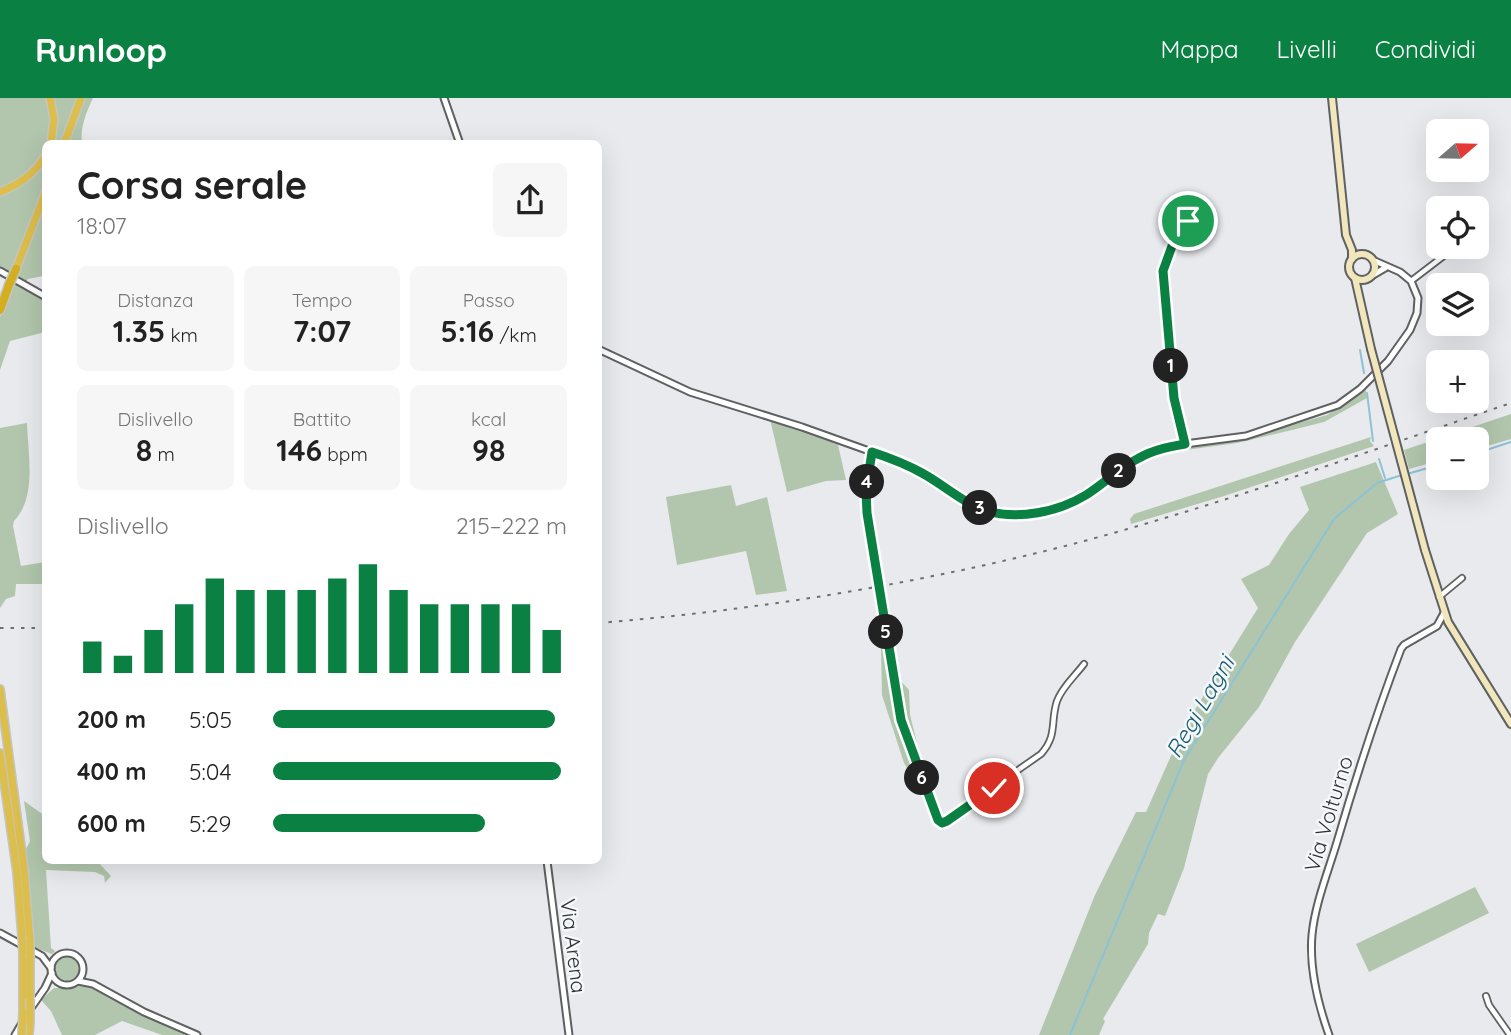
<!DOCTYPE html>
<html lang="it">
<head>
<meta charset="utf-8">
<style>
  :root { --surface:#fff; --page:#f6f6f6; --text:#222; --muted:#767676; --accent:#0b8043 }
  body { margin:0; font-family:Quicksand,sans-serif; background:var(--page); color:var(--text); height:100vh; display:flex; flex-direction:column; font-size:26px; white-space:nowrap }
  * { box-sizing:border-box; margin:0 }
  p { font-size:23px; color:var(--muted) }
  .icon { flex:none; width:38px; height:38px; fill:none; stroke:currentColor; stroke-width:2; stroke-linecap:round; stroke-linejoin:round }
  .map { position:relative; flex:1; overflow:hidden }
  .drawer { position:absolute; left:42px; top:42px; width:560px; height:724px; display:flex; flex-direction:column; background:var(--surface); border-radius:10px; box-shadow:0 7px 28px #0002 }
  .drawer>* { flex:none }
  .needle { width:46px; rotate:70deg }
  .controls { position:absolute; left:1426px; top:21px; display:grid; gap:14px }
  .controls a { display:grid; place-items:center; width:63px; height:63px; border-radius:10px; background:var(--surface); box-shadow:0 7px 28px #0002; font-size:35px }
  .pin { position:absolute; display:grid; place-items:center; width:60px; height:60px; color:#fff; margin:-30px; border:4px solid #fff; border-radius:50%; box-shadow:0 2px 7px #0007 }
  .km { position:absolute; width:35px; height:35px; margin:-18px; border-radius:50%; background:#222; color:#fff; font-size:19px; line-height:35px; text-align:center }
  .round { display:grid; place-items:center; flex:none; width:74px; height:74px; border-radius:10px; background:var(--page) }
  .headline { display:flex; align-items:center; justify-content:space-between; height:119px; padding:0 35px }
  h1 { font-size:38px; font-weight:800; line-height:52px }
  .metrics { display:grid; grid-template-columns:repeat(3,1fr); gap:10px; height:119px; padding:7px 35px }
  .metrics div { display:grid; align-content:center; border-radius:10px; background:var(--page); text-align:center }
  .metrics b { font-size:30px; font-weight:800 }
  .metrics small { font-size:19px; font-weight:400 }
  .metrics p { font-size:19px }
  .chart { height:196px; padding:14px 35px }
  .chart p { display:flex; justify-content:space-between }
  .chart svg { width:100%; height:126px; margin-top:7px; stroke:var(--accent); stroke-width:6 }
  ul { padding:0 35px; list-style:none; font-size:23px }
  li { display:grid; grid-template-columns:112px 84px 1fr; align-items:center; height:52px }
  li i { height:18px; border-radius:9px; background:var(--accent) }
  header { display:flex; align-items:center; gap:42px; box-sizing:border-box; height:98px; padding:0 35px; background:var(--accent); color:#fff }
  header strong { font-size:33px }
  nav { display:flex; gap:38px; margin-inline-start:auto; font-size:24px }
  .map>svg:first-child { display:block }
  .green { fill:#b1c6ac }
  .lines { fill:none; stroke-linecap:round; stroke-linejoin:round }
  .stream { stroke:#8cc2d6; stroke-width:2 }
  .minor-casing { stroke:#5e6062; stroke-width:8 }
  .tertiary-casing { stroke:#5e6062; stroke-width:9 }
  .secondary-casing { stroke:#5e6062; stroke-width:10 }
  .trunk-casing { stroke:#c5c5c5; stroke-width:10 }
  .motorway-casing { stroke:#c5c5c5; stroke-width:11 }
  .minor { stroke:#fff; stroke-width:4.5 }
  .tertiary { stroke:#fff; stroke-width:5 }
  .secondary { stroke:#f2e7bc; stroke-width:6 }
  .trunk { stroke:#dcbe4c; stroke-width:7 }
  .motorway { stroke:#d3ae1f; stroke-width:8 }
  .rail { stroke:#6d6e70; stroke-width:2; stroke-dasharray:3.5 7; stroke-linecap:butt }
  .minor-bridge-casing { stroke:#5e6062; stroke-width:8; stroke-linecap:butt }
  .secondary-bridge-casing { stroke:#5e6062; stroke-width:10; stroke-linecap:butt }
  .trunk-bridge-casing { stroke:#c5c5c5; stroke-width:10; stroke-linecap:butt }
  .motorway-bridge-casing { stroke:#c5c5c5; stroke-width:11; stroke-linecap:butt }
  .minor-bridge { stroke:#fff; stroke-width:4.5 }
  .secondary-bridge { stroke:#f2e7bc; stroke-width:6 }
  .trunk-bridge { stroke:#dcbe4c; stroke-width:7 }
  .motorway-bridge { stroke:#d3ae1f; stroke-width:8 }
  .route-casing { stroke:#fff; stroke-width:14 }
  .route { stroke:#0b8043; stroke-width:9 }
  .labels { text-anchor:middle; stroke-width:5; stroke-linejoin:round; paint-order:stroke }
  .street-label { font-size:21px; fill:#2f3031; stroke:#f5f8fa }
  .water-label { font-size:23px; font-style:italic; fill:#175c72; stroke:#f5f8fa }
</style>
</head>
<body>
<header>
<strong>Runloop</strong>
<nav><a>Mappa</a><a>Livelli</a><a>Condividi</a></nav>
</header>
<div class="map">
<svg width="1511" height="937" viewBox="0 0 1511 937">
  <rect width="100%" height="100%" fill="#e8eaed"/>
  <!-- green -->
  <g class="green">
    <path d="M0,0h46c13,37 -6,80 -46,89z"/>
    <polygon points="52,0 78,0 61,45 53,45"/>
    <path d="M84,0h9c-7,15 -13,29 -11,45l-16,1z"/>
    <polygon points="45,62 45,85 10,174 0,169 0,96"/>
    <polygon points="45,99 45,182 43,178 28,181 26,184 16,178"/>
    <polygon points="15,185 45,203 45,234 10,243 0,272 0,219"/>
    <polygon points="1366,292 1367,300 1324,324 1296,331 1237,345 1164,355 1131,370 1112,384 1111,381 1127,370 1161,353 1234,343 1327,317"/>
    <polygon points="1511,316 1511,341 1477,351 1477,341 1438,341 1438,363 1409,371 1404,352"/>
    <polygon points="770,321 817,337 838,347 846,382 826,383 787,394"/>
    <path d="M27,325c1,32 10,74 -13,98l-1,5 8,40 24,-4v22h-29l-1,12 -9,3 -6,9v-180z"/>
    <polygon points="1371,339 1370,343 1374,348 1224,398 1131,426 1130,421 1134,416"/>
    <polygon points="1376,364 1398,416 1367,435 1295,544 1259,609 1218,660 1208,676 1184,770 1165,818 1158,816 1149,835 1148,846 1103,921 1105,923 1099,937 1039,937 1095,797 1136,714 1146,714 1183,631 1258,510 1241,481 1269,467 1289,436 1309,412 1300,389"/>
    <polygon points="731,387 736,408 767,399 787,493 756,497 746,453 677,467 666,399"/>
    <polygon points="884,548 896,619 915,670 907,670 904,665 882,597 881,551"/>
    <polygon points="897,579 909,592 910,617 928,689 904,621"/>
    <polygon points="24,703 45,718 46,763 97,763 111,778 105,785 104,778 95,774 46,772 51,850 55,853 52,856 33,849 26,751 30,743"/>
    <polygon points="1475,789 1489,815 1369,874 1356,846"/>
    <circle cx="67" cy="871" r="12"/>
    <polygon points="85,886 140,916 185,934 184,937 162,937 122,923 95,937 62,937 51,913 41,902 54,890 74,890"/>
  </g>
  <g class="lines">
    <!-- stream -->
    <g class="stream">
      <polyline points="1360,252 1364,275"/>
      <polyline points="1367,295 1373,343"/>
      <polyline points="1477,355 1511,344"/>
      <polyline points="1379,361 1385,380"/>
      <polyline points="1407,376 1438,367"/>
      <polyline points="1070,937 1184,662 1334,421 1377,385 1402,377"/>
    </g>
    <!-- minor casing -->
    <g class="minor-casing">
      <g id="minor">
        <polyline points="1411,183 1445,157"/>
        <polyline points="1185,346 1174,300 1163,173 1172,148 1188,123"/>
        <polyline points="869,426 866,393 872,354"/>
        <polyline points="1439,499 1462,480"/>
        <path d="M895,591l13,53 30,78 4,3 99,-69c17,-19 9,-32 16,-53 5,-14 18,-25 27,-37"/>
        <polyline points="1486,898 1489,907 1510,937"/>
      </g>
    </g>
    <!-- tertiary casing -->
    <g class="tertiary-casing">
      <g id="tertiary">
        <polyline points="444,0 460,46"/>
        <polyline points="0,173 46,199"/>
        <polyline points="1373,177 1385,170"/>
        <polyline points="598,251 690,294 802,329 900,364 972,407 987,413 1019,416 1058,410 1072,404 1127,367 1152,353 1185,346 1246,338 1338,307 1360,291 1388,263 1410,232 1417,215 1418,200 1411,183 1400,174 1375,163"/>
        <polyline points="547,763 569,937"/>
        <polyline points="0,835 42,858 51,870"/>
        <circle cx="67" cy="871" r="16"/>
        <polyline points="78,883 93,886 144,914 197,937"/>
        <polyline points="31,910 45,890 52,875"/>
        <polyline points="15,937 22,925"/>
        <path d="M1329,937c-11,-31 -20,-66 -17,-100 3,-31 16,-63 25,-93 19,-65 40,-130 64,-193l3,-4 33,-19 7,-13"/>
      </g>
    </g>
    <!-- secondary casing -->
    <g class="secondary-casing">
      <g id="secondary">
        <polyline points="1332,0 1346,137 1352,152 1352,161"/>
        <circle cx="1362" cy="169" r="13"/>
        <polyline points="1355,180 1371,251"/>
        <polyline points="1425,452 1448,524 1511,626"/>
      </g>
    </g>
    <!-- trunk casing -->
    <g class="trunk-casing">
      <g id="trunk">
        <polyline points="50,0 54,21 51,46"/>
        <polyline points="64,46 81,0"/>
        <path d="M0,94c20,-8 34,-18 46,-37"/>
        <polyline points="16,171 46,93"/>
        <polyline points="0,591 24,771 30,843"/>
        <polyline points="0,655 17,775 22,839"/>
        <polyline points="23,855 23,914"/>
        <polyline points="30,859 30,901"/>
        <polyline points="29,937 30,925"/>
      </g>
    </g>
    <!-- motorway casing -->
    <g class="motorway-casing">
      <polyline id="motorway" points="0,212 9,187"/>
    </g>
    <!-- minor -->
    <use href="#minor" class="minor"/>
    <!-- tertiary -->
    <use href="#tertiary" class="tertiary"/>
    <!-- secondary -->
    <use href="#secondary" class="secondary"/>
    <!-- trunk -->
    <use href="#trunk" class="trunk"/>
    <!-- motorway -->
    <use href="#motorway" class="motorway"/>
    <!-- rail -->
    <g class="rail">
      <path d="M598,525c161,-13 319,-39 475,-79 148,-39 293,-92 438,-141"/>
      <polyline points="0,530 46,530"/>
    </g>
    <!-- minor-bridge casing -->
    <g class="minor-bridge-casing">
      <polyline id="minor-bridge" points="869,426 895,591"/>
    </g>
    <!-- secondary-bridge casing -->
    <g class="secondary-bridge-casing">
      <polyline id="secondary-bridge" points="1371,251 1425,452"/>
    </g>
    <!-- trunk-bridge casing -->
    <g class="trunk-bridge-casing">
      <g id="trunk-bridge">
        <polyline points="22,839 23,855"/>
        <polyline points="30,843 30,859"/>
        <polyline points="30,925 30,901"/>
        <polyline points="22,937 23,914"/>
      </g>
    </g>
    <!-- motorway-bridge casing -->
    <g class="motorway-bridge-casing">
      <polyline id="motorway-bridge" points="9,187 16,171"/>
    </g>
    <!-- minor-bridge -->
    <use href="#minor-bridge" class="minor-bridge"/>
    <!-- secondary-bridge -->
    <use href="#secondary-bridge" class="secondary-bridge"/>
    <!-- trunk-bridge -->
    <use href="#trunk-bridge" class="trunk-bridge"/>
    <!-- motorway-bridge -->
    <use href="#motorway-bridge" class="motorway-bridge"/>
  </g>
  <g class="lines">
    <!-- route casing -->
    <g class="route-casing">
      <path id="route" d="M994,690l-47,33 -5,2 -4,-3 -37,-100 -34,-207 -1,-22 6,-39c18,6 34,12 50,21 22,12 41,30 65,38 31,9 71,1 99,-16 18,-11 33,-27 53,-37 14,-8 29,-11 46,-14l-11,-46 -11,-127 9,-25 16,-25"/>
    </g>
    <!-- route -->
    <use href="#route" class="route"/>
  </g>
  <g class="labels">
    <!-- street labels -->
    <g class="street-label">
      <text transform="translate(1329 716) rotate(-73)" y="7">Via Volturno</text>
      <text transform="translate(573 848) rotate(83)" y="7">Via Arena</text>
    </g>
    <!-- water labels -->
    <g class="water-label">
      <text transform="translate(1200 609) rotate(-60)" y="8">Regi Lagni</text>
    </g>
  </g>
</svg>
<div class="controls">
<a><svg class="needle" viewBox="-14 -14 28 28"><path d="M0-13l5 13h-10z" fill="#e53935"/><path d="M0 13l5-13h-10z" fill="#767676"/></svg></a>
<a><svg class="icon" aria-label="locate" viewBox="0 0 24 24"><circle cx="12" cy="12" r="6"/><path d="M12 2v4M12 18v4M2 12h4M18 12h4"/></svg></a>
<a><svg class="icon" aria-label="layers" viewBox="0 0 24 24"><path d="M12 4l9 5-9 5-9-5zM3 14l9 5 9-5"/></svg></a>
<a>+</a>
<a>−</a>
</div>
<div class="pin" style="left:1188px;top:123px;background:#1e9e55"><svg class="icon" aria-label="arrive" viewBox="0 0 24 24"><path d="M6 21V4h12l-3 4 3 4H6"/></svg></div>
<div class="pin" style="left:994px;top:690px;background:#d93025"><svg class="icon" aria-label="check" viewBox="0 0 24 24"><path d="M5 12l5 5 9-10"/></svg></div>
<b class="km" style="left:1171px;top:268px">1</b>
<b class="km" style="left:1119px;top:373px">2</b>
<b class="km" style="left:980px;top:410px">3</b>
<b class="km" style="left:867px;top:384px">4</b>
<b class="km" style="left:886px;top:534px">5</b>
<b class="km" style="left:922px;top:680px">6</b>
<section class="drawer">
<div class="headline"><div><h1>Corsa serale</h1><p>18:07</p></div><a class="round"><svg class="icon" aria-label="share" viewBox="0 0 24 24"><path d="M12 15V3M7 8l5-5 5 5M5 13v7h14v-7"/></svg></a></div>
<div class="metrics">
<div><p>Distanza</p><b>1.35<small> km</small></b></div>
<div><p>Tempo</p><b>7:07</b></div>
<div><p>Passo</p><b>5:16<small> /km</small></b></div>
</div>
<div class="metrics">
<div><p>Dislivello</p><b>8<small> m</small></b></div>
<div><p>Battito</p><b>146<small> bpm</small></b></div>
<div><p>kcal</p><b>98</b></div>
</div>
<div class="chart"><p><span>Dislivello</span>215–222 m</p>
<svg viewBox="0 0 160 44" preserveAspectRatio="none"><path d="M5 44V33M15 44V38M25 44V29M35 44V20M45 44V11M55 44V15M65 44V15M75 44V15M85 44V11M95 44V6M105 44V15M115 44V20M125 44V20M135 44V20M145 44V20M155 44V29"/></svg>
</div>
<ul>
<li><b>200 m</b>5:05<i style="width:96%"></i></li>
<li><b>400 m</b>5:04<i style="width:98%"></i></li>
<li><b>600 m</b>5:29<i style="width:72%"></i></li>
</ul>
</section>
</div>
</body>
</html>
